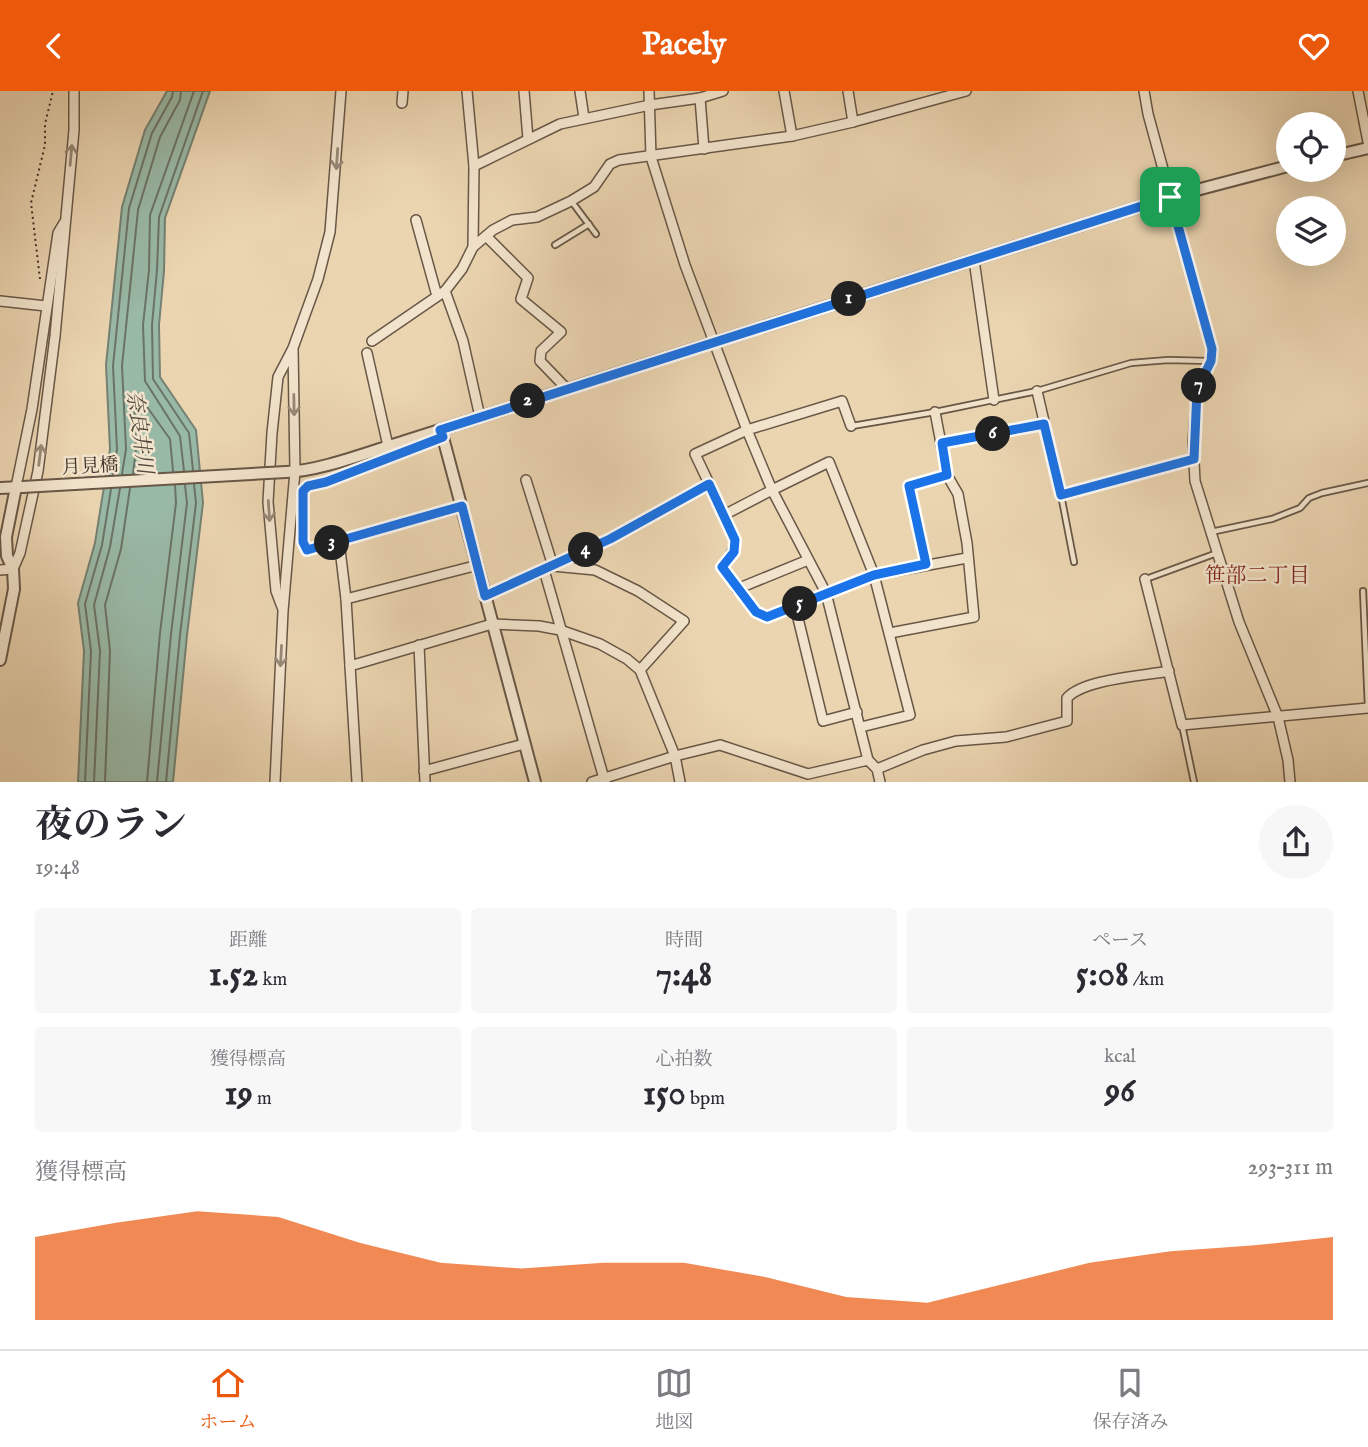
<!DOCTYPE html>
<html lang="ja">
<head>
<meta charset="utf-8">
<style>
  :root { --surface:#fff; --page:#f7f7f7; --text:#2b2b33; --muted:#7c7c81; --line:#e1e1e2; --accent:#ea580c }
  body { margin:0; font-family:"IM FELL English","Noto Serif JP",serif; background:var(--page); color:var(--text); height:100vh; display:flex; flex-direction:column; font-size:26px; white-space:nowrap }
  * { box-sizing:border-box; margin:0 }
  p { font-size:23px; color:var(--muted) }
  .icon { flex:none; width:38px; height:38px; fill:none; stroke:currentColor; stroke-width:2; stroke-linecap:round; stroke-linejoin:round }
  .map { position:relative; height:691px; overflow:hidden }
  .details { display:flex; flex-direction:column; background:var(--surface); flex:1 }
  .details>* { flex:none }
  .tools { position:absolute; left:1276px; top:21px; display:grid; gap:14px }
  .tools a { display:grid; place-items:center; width:70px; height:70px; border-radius:50%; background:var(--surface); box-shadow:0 7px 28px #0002; font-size:35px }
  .pin { position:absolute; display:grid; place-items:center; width:60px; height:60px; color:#fff; margin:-30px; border-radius:14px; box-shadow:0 4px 10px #0006 }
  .km { position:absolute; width:35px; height:35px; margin:-18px; border-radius:50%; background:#222; color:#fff; font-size:19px; line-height:35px; text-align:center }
  .round { display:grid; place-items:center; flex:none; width:74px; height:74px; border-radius:37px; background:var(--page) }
  .head { display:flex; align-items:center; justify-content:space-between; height:119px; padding:0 35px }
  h1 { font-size:38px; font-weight:700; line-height:52px }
  .stats { display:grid; grid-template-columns:repeat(3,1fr); gap:10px; height:119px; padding:7px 35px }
  .stats div { display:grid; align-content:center; border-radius:7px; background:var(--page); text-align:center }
  .stats b { font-size:35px; font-weight:700 }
  .stats small { font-size:19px; font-weight:400 }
  .stats p { font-size:19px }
  .chart { height:196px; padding:14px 35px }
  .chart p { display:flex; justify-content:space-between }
  .chart svg { width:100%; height:126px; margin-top:7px; fill:var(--accent); opacity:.7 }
  header { display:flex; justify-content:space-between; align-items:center; height:91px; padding:0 35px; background:var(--accent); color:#fff; font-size:32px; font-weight:700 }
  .menu { display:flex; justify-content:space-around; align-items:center; height:98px; border-top:2px solid var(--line); background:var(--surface); font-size:19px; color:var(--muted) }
  .menu a { display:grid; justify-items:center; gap:4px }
  .menu .on { color:var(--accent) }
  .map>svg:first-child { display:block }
  .water { fill:#99b9a7; stroke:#748173; stroke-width:2 }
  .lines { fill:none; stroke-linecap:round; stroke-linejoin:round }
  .shore { stroke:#6b7366; stroke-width:2 }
  .service-casing { stroke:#685747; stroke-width:8 }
  .minor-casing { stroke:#685747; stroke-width:12 }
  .tertiary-casing { stroke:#685747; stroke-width:14 }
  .path { stroke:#3d2d24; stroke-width:2; stroke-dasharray:2 3.5; stroke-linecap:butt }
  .service { stroke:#f2e4cc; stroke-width:4.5 }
  .minor { stroke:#f2e4cc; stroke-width:9 }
  .tertiary { stroke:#f2e4cc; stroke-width:10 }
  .tertiary-bridge-casing { stroke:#685747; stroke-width:14; stroke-linecap:butt }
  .tertiary-bridge { stroke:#f2e4cc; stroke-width:10 }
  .oneway { stroke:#988878 }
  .route-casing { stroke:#fff; stroke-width:14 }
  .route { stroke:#1a73e8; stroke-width:9 }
  .labels { text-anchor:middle; stroke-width:5; stroke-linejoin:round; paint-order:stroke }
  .street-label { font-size:19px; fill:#3d2d24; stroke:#f2e4cc }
  .water-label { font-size:21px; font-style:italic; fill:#4f493e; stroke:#f2e4cc }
  .neighbourhood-label { font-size:21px; fill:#7a1f14; stroke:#f2e4cc }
</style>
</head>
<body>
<header><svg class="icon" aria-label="back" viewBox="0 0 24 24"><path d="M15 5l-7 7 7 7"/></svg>Pacely<svg class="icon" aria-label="heart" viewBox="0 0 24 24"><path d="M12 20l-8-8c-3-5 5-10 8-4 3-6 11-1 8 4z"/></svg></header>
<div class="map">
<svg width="1368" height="691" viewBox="0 0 1368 691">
  <rect width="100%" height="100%" fill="#ebd5b1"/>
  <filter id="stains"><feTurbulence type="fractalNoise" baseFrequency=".00286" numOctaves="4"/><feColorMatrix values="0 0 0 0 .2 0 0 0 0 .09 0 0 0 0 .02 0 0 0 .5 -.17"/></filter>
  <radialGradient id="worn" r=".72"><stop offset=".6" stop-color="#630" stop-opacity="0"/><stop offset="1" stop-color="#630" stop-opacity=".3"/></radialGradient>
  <!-- water -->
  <polygon class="water" points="167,0 210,0 165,127 164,180 159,234 160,286 196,339 203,412 187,544 173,691 78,691 84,560 78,512 95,452 110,358 106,274 122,116 145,39"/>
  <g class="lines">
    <!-- shore -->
    <g class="shore">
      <polyline points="193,379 189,342 153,288 152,234 157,179 159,126 203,0"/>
      <polyline points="184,380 180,345 145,290 143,234 149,179 150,124 194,0"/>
      <polyline points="122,383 126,358 122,275 138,119 160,46 180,9 181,0"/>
      <polyline points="133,383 136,358 134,306 137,302 170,348 173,380"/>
      <polyline points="113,384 117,358 113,275 129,117 152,42 172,6 173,0"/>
      <polyline points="85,691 91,560 85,513 102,454 111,398"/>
      <polyline points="94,691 100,560 94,514 110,456 120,397"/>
      <polyline points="105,691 110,560 105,514 121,458 130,397"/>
      <polyline points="147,691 160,542 176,412 175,394"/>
      <polyline points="157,691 171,543 187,412 185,394"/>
      <polyline points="166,691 180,544 196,412 194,393"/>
    </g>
    <!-- service casing -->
    <g class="service-casing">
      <g id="service">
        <polyline points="572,111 596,143"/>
        <polyline points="555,154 589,133"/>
        <polyline points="852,335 935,321 1037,300 1131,272 1168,269 1210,270"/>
        <polyline points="1211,441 1272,428 1300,417 1309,407 1322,402 1368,392"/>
        <polyline points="569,467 610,448 709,393"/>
        <polyline points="1074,471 1061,404 1193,369"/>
        <polyline points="1146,488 1217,462"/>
        <polyline points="1363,500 1368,617"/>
        <polyline points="1182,634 1194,691"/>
      </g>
    </g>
    <!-- minor casing -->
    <g class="minor-casing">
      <g id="minor">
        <polyline points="467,0 474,75 473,156 462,178 445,200 463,250 480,326"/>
        <polyline points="524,0 528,48"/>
        <polyline points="580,0 584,27"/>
        <polyline points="649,0 651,66 685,174 747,339 772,399 724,424 695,363 747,339 842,310 851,335"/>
        <polyline points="784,0 792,45"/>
        <polyline points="848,0 853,31"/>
        <polyline points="1144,0 1148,23 1212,258 1211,270 1197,299 1193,352 1195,390 1239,531 1278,626 1288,669 1290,691"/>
        <polyline points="1358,0 1368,51"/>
        <polyline points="700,7 704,58"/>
        <polyline points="402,12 403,0"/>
        <polyline points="474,75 560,33 650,14 700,7 723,0"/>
        <polyline points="416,129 437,205"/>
        <polyline points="486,145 528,187 521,208 561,241 541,260 540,270 567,298"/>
        <polyline points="473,156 493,139 512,129 537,126 571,110 594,96 610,73 619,69 792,45 853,31 966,0"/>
        <polyline points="974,169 994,309"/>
        <polyline points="0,210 46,215"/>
        <polyline points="372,250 445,200"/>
        <polyline points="367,262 388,355"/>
        <polyline points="1037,300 1061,404"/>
        <polyline points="443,346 326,391 308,395 303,400 303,451 307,459 462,416"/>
        <polyline points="942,352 1044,333"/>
        <polyline points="526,389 553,475 595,479 638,500 684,530 640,579"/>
        <polyline points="16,396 32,318 58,142 64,132"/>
        <path d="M724,424c11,26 17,28 -2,52l34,45 11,5 107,-42 93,-17"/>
        <polyline points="339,450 346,508 357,691"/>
        <polyline points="926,473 909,395 947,384 935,321"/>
        <polyline points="0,479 13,478 20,462 38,380 55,245 74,39 74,0"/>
        <polyline points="544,479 605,691"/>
        <polyline points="1145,488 1182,634 1368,617"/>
        <polyline points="737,498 808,469"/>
        <polyline points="485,505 569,468"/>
        <polyline points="346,508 478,474"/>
        <polyline points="795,515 823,630 857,621"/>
        <polyline points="282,516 276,500 268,411 272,342 278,286 292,259"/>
        <polyline points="890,542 974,526 967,452 958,403 947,384"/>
        <polyline points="419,554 425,691"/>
        <polyline points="350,575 492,533 539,535 560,539 600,553 627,568 640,579 675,665 680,691"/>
        <polyline points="861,636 910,624 874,484 829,371 772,399 826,502 868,669"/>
        <path d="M877,678l46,-19 33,-9 50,-4 61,-16v-23c17,-19 76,-22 102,-27"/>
        <polyline points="424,680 524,653"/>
        <polyline points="275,691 283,520 295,380 293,257 318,188 330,141 341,0"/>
        <polyline points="592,691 675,665 720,654 808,683 868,669 877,678 880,691"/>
      </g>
    </g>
    <!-- tertiary casing -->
    <g class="tertiary-casing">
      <g id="tertiary">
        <polyline points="1334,65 1368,57"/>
        <polyline points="441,339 535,691"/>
        <path d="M286,381c34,-1 82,-20 116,-30l768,-245 118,-31"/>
        <polyline points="0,397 22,396"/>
        <polyline points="0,569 14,498 13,478 7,465 6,446 16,396"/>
      </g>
    </g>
    <!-- path -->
    <polyline class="path" points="40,188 31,112 45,54 45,33 53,0"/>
    <!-- service -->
    <use href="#service" class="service"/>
    <!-- minor -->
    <use href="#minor" class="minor"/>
    <!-- tertiary -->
    <use href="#tertiary" class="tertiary"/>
    <!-- tertiary-bridge casing -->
    <g class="tertiary-bridge-casing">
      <polyline id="tertiary-bridge" points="22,396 286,381"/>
    </g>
    <!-- tertiary-bridge -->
    <use href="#tertiary-bridge" class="tertiary-bridge"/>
  </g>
  <!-- one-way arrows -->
  <defs><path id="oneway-shaft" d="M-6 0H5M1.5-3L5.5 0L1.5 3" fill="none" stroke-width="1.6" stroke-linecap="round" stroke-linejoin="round" transform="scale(1.75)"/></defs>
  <g class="oneway">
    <use href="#oneway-shaft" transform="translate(71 64) rotate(-85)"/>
    <use href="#oneway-shaft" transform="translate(337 68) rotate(94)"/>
    <use href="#oneway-shaft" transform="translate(294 314) rotate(89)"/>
    <use href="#oneway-shaft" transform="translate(40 364) rotate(-83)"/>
    <use href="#oneway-shaft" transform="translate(269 420) rotate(86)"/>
    <use href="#oneway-shaft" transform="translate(281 565) rotate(93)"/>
  </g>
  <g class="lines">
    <!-- route casing -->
    <g class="route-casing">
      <polygon id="route" points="1170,106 1212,258 1211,270 1197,299 1194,368 1061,404 1044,333 942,352 947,384 909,395 926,473 874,484 767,526 756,521 722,476 734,461 735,449 709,393 610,448 485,505 462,415 307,459 303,451 303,400 308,395 326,391 443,346 440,339"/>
    </g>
    <!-- route -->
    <use href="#route" class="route"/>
  </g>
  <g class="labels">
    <!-- street labels -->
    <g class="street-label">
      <text transform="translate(90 374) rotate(-3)" y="7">月見橋</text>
    </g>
    <!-- water labels -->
    <g class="water-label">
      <text transform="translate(140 341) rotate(82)" y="7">奈良井川</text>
    </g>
    <!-- neighbourhood labels -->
    <g class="neighbourhood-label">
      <text x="1257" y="491">笹部二丁目</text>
    </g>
  </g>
  <rect width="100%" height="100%" filter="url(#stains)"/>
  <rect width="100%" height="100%" fill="url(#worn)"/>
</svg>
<div class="tools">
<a><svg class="icon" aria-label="locate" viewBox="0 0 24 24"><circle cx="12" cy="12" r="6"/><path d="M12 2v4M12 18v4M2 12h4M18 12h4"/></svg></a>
<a><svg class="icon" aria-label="layers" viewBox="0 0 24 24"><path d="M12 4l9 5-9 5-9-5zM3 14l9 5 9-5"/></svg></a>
</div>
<div class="pin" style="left:1170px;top:106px;background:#1e9e55"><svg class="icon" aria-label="arrive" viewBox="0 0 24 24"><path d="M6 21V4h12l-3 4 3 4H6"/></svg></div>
<b class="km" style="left:849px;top:208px">1</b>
<b class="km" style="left:528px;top:310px">2</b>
<b class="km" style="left:332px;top:452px">3</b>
<b class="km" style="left:586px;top:459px">4</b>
<b class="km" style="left:800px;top:513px">5</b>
<b class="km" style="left:993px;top:343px">6</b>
<b class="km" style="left:1199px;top:295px">7</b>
</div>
<section class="details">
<div class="head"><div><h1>夜のラン</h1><p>19:48</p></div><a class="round"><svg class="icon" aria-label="share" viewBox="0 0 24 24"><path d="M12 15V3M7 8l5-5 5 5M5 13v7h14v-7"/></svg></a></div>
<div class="stats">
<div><p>距離</p><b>1.52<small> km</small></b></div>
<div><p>時間</p><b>7:48</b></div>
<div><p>ペース</p><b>5:08<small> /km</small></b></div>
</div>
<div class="stats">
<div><p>獲得標高</p><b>19<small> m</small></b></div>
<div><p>心拍数</p><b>150<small> bpm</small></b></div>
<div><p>kcal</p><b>96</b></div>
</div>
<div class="chart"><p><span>獲得標高</span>293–311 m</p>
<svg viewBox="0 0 160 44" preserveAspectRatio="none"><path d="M0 44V15L10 10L20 6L30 8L40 17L50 24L60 26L70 24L80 24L90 29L100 36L110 38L120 31L130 24L140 20L150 18L160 15V44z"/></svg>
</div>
</section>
<nav class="menu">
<a class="on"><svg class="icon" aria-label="home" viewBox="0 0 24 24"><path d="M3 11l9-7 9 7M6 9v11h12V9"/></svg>ホーム</a>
<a><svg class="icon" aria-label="map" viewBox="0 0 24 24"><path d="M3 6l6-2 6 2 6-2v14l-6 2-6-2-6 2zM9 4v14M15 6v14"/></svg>地図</a>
<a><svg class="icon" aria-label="saved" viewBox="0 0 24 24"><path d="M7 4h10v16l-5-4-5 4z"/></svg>保存済み</a>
</nav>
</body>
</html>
